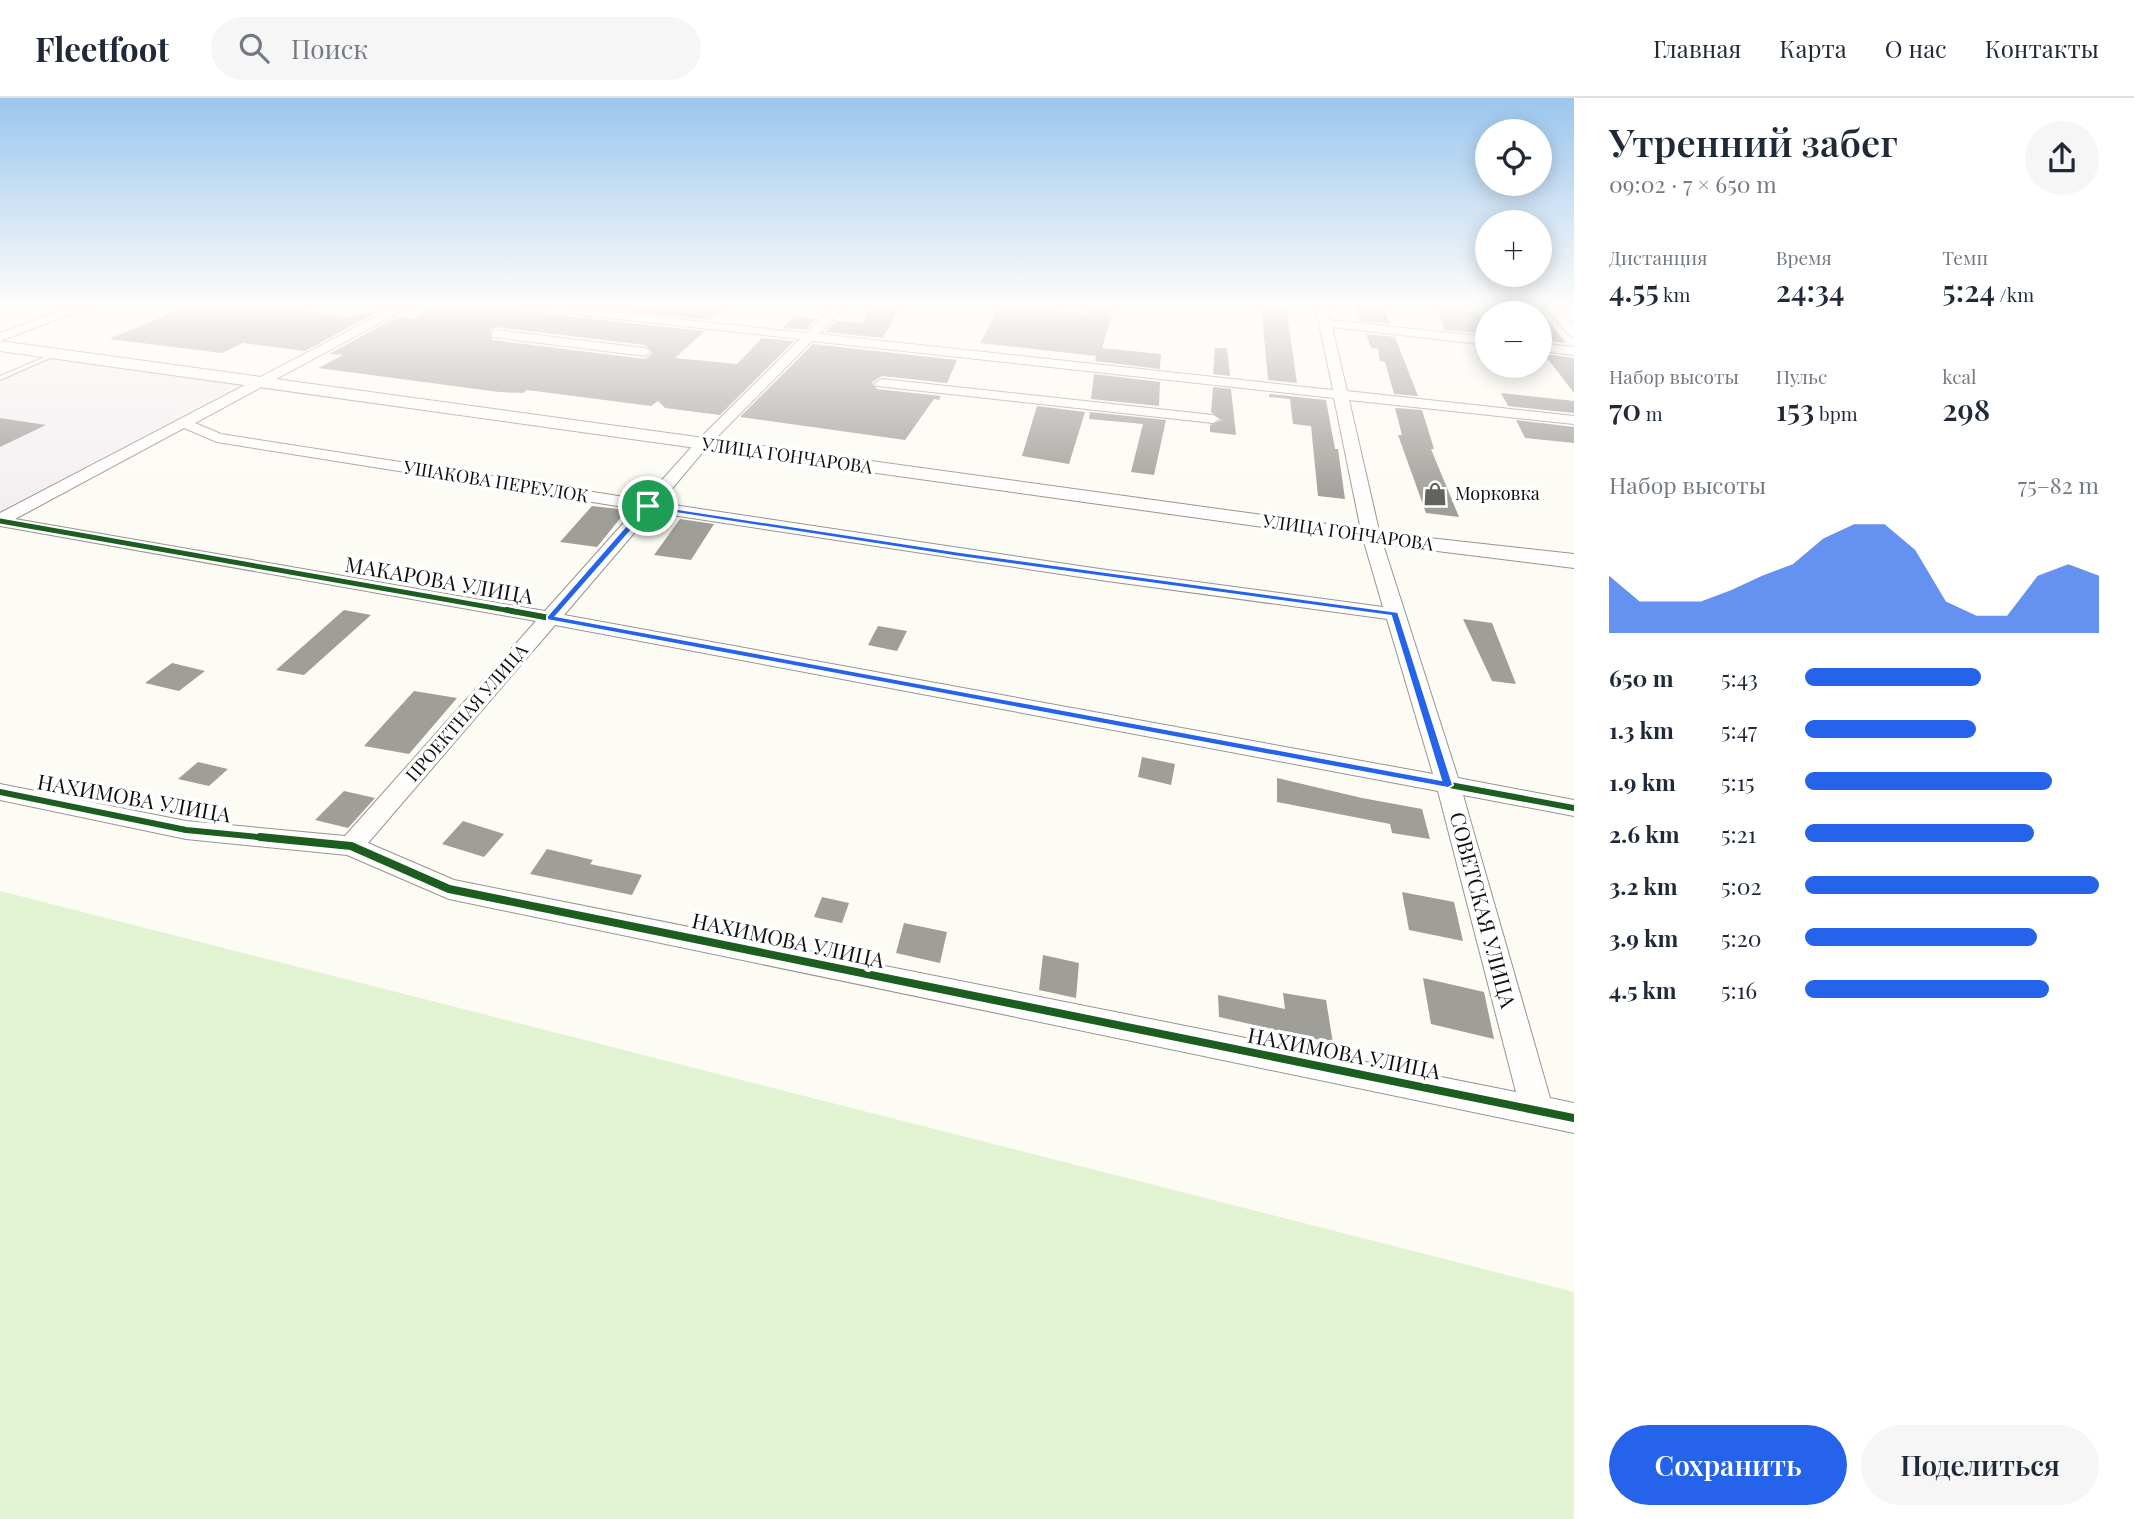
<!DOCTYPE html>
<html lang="ru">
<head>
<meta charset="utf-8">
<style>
  :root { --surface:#fff; --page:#f6f6f7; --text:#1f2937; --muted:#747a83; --line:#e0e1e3; --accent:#2563eb }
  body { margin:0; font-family:"Playfair Display",serif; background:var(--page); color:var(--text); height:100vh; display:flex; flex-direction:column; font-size:26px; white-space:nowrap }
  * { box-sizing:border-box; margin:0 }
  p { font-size:23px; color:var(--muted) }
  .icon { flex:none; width:38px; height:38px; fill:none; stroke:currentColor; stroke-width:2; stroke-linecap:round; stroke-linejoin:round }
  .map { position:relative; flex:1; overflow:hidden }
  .drawer { display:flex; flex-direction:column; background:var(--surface); width:560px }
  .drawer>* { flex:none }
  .fabs { position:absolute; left:1475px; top:21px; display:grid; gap:14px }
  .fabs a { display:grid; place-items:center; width:77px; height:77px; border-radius:50%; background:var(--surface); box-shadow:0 4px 18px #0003; font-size:35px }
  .pin { position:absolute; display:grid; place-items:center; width:60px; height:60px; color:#fff; margin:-30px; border:4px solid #fff; border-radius:50%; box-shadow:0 2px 7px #0007 }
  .round { display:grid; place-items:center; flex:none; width:74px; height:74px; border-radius:37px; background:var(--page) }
  .headline { display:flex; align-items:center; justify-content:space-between; height:119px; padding:0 35px }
  h1 { font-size:38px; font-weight:600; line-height:52px }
  .stats { display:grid; grid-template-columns:repeat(3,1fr); gap:10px; height:119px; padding:7px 35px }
  .stats div { display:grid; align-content:center }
  .stats b { font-size:30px; font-weight:600 }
  .stats small { font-size:19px; font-weight:400 }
  .stats p { font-size:19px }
  .chart { height:196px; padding:14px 35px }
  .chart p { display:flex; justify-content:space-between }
  .chart svg { width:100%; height:126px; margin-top:7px; fill:var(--accent); opacity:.7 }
  .action { display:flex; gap:14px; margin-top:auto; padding:14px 35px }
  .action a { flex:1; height:80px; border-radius:42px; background:var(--accent); color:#fff; font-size:28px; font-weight:600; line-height:80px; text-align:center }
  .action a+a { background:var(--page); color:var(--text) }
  ul { padding:0 35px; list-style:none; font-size:23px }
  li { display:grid; grid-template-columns:112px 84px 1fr; align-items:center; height:52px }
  li i { height:18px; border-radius:9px; background:var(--accent) }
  header { display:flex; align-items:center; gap:42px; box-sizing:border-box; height:98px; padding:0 35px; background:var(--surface); border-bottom:2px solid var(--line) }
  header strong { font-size:33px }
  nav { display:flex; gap:38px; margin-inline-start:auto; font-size:24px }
  .search { width:490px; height:63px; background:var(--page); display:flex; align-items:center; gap:18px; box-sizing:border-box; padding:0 24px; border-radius:38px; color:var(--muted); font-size:26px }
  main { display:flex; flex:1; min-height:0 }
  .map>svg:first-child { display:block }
  .industrial { fill:#f4eef1 }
  .green { fill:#e2f3d2 }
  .building { fill:#9f9e99; fill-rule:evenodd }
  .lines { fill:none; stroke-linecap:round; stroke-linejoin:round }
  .service-casing { stroke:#969592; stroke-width:2 }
  .minor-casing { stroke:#969592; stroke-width:2 }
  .tertiary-casing { stroke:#969592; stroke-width:2 }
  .service { fill:#fffefd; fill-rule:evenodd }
  .minor { fill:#fffefd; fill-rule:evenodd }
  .tertiary { fill:#fffefd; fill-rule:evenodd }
  .cycleway-far2-casing { stroke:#fff; stroke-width:8 }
  .cycleway-far1-casing { stroke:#fff; stroke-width:10 }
  .cycleway-casing { stroke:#fff; stroke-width:12 }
  .cycleway-far2 { stroke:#1b5e20; stroke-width:5 }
  .cycleway-far1 { stroke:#1b5e20; stroke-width:6 }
  .cycleway { stroke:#1b5e20; stroke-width:8 }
  .route { fill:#2563eb; stroke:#fff; stroke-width:2; fill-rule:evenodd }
  .labels { text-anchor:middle; stroke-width:7; stroke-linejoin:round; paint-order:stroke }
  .far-street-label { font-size:18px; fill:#0f0f0f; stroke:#fff }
  .far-poi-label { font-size:18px; fill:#0f0f0f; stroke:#fff; text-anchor:start }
  .street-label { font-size:21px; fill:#0f0f0f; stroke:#fff }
</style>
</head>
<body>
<header>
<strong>Fleetfoot</strong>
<div class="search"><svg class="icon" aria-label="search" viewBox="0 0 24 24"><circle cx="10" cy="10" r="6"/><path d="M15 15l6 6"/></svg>Поиск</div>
<nav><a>Главная</a><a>Карта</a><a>О нас</a><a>Контакты</a></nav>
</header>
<main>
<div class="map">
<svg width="1574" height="1421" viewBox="0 0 1574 1421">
  <rect width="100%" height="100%" fill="#fcfbf4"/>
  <!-- industrial -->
  <polygon class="industrial" points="55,259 240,287 0,414 0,282"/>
  <!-- green -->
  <polygon class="green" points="0,793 1574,1194 1574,1421 0,1421"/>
  <!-- building -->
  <g class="building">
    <polygon points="194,206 265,213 272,209 350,219 358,215 374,216 305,253 243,245 222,255 109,241"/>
    <path d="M440,206h62l8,6 195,21 -30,27 62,6 25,-26 32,3 -74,74 -55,-7 -7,-7 -7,5 -124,-16 -4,3 -24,-1 -181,-24 25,-13 -14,-1 68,-37 16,2zM496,229l149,18 8,8 -8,6 -153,-19 -2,-11z"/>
    <polygon points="566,206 693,206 723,209 710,222"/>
    <polygon points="1001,206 1037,206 1034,211 1086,216 1089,206 1115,206 1102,250 1161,256 1160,271 1095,263 1096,258 980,245"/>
    <polygon points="1261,206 1286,208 1297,285 1268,282"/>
    <polygon points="1355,206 1382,206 1390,226 1361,223"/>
    <polygon points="873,207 900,209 883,240 825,234 836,223 862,225"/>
    <polygon points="1438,210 1480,215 1488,236 1444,232"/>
    <polygon points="1540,212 1566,245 1540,242"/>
    <polygon points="794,218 817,221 805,232 783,230"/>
    <polygon points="1366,236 1395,239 1418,298 1394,296 1385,264 1380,263 1378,251 1371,250"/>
    <polygon points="813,246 957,262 947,285 882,278 872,284 877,291 941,298 939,302 934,301 905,342 740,319"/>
    <polygon points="1215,250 1227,250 1230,278 1213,276"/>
    <polygon points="1544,256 1574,260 1574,295"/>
    <polygon points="1094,276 1160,284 1159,308 1091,301"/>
    <polygon points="1213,289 1231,291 1236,337 1210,334 1210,327 1222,322 1211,314"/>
    <polygon points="1501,295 1574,303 1574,315 1508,308"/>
    <polygon points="1269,296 1326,302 1335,351 1338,351 1345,401 1318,398 1311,328 1293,326 1290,301 1269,299"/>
    <polygon points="1037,308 1085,314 1069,366 1022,358"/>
    <polygon points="1395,310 1422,312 1434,351 1431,351 1459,419 1426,415 1398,337 1402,337"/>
    <polygon points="1090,314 1166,322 1154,377 1131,374 1143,326 1089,321"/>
    <polygon points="0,320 46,327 0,349"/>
    <polygon points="1516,322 1574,329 1574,345 1525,340"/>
    <polygon points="592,408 627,412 597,449 560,444"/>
    <polygon points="680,421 714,426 691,462 654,457"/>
    <polygon points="344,512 371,517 304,577 276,572"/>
    <polygon points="1463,521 1492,525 1516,586 1492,583"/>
    <polygon points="878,528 907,533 897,553 868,547"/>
    <polygon points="172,565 205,573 179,593 145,585"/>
    <polygon points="414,593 457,600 409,656 364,648"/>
    <polygon points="1142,659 1175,666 1171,687 1138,679"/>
    <polygon points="198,664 228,671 209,688 178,681"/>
    <polygon points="1277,680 1362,700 1422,711 1430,741 1392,735 1390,726 1277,704"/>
    <polygon points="344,693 375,700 348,730 315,722"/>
    <polygon points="463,723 504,736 484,759 442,746"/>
    <polygon points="547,751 593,762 590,766 642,777 632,797 530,776"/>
    <polygon points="1402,794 1454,804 1463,843 1409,832"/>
    <polygon points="822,799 849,805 842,825 814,819"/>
    <polygon points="904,825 947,834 940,865 896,855"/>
    <polygon points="1043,857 1079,865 1076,900 1039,892"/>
    <polygon points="1423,880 1484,894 1494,941 1431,926"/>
    <polygon points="1283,895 1326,902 1333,945 1219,919 1218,897 1285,911"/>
  </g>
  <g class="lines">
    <!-- service casing -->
    <g class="service-casing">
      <polygon id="service" points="54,255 59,256 0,282 0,278"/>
    </g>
    <!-- minor casing -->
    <g class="minor-casing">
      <g id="minor">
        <polygon points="80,206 97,206 0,243 0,235"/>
        <path d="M400,206h15l-220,119 26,11 423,66 53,-59 103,-102 -290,-32 -6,-3h38l264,29 29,-29h13l-29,30 514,56 -18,-86h12l3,16 158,17v8l-156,-18 15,64 227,25v8l-225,-24 31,135 78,243 116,22v16l-111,-21 87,303 24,5v30l-1125,-234 -102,-44 -161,-16 -186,-39v-16l186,37 159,15 191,-215 -536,-95v-13zM812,243l522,57 28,137 21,72 -283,-38 -440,-66 47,-56zM184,330l33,14 419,67 -91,102 -530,-92zM652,414l448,68 287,39 46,155 -869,-159zM555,527l883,166 78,301 -1062,-212 -86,-37z"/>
        <polygon points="1542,206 1554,206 1574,228 1574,239 1570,238"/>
        <polygon points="496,232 645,250 651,254 645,258 492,239 492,233"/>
        <polygon points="1540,245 1574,249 1574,257 1540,253"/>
        <polygon points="882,281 1213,317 1220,321 1213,325 877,288 875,285"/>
      </g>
    </g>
    <!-- tertiary casing -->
    <g class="tertiary-casing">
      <polygon id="tertiary" points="0,243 1429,440 1574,456 1574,470 1429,452 0,253"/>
    </g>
    <!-- service -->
    <use href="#service" class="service"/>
    <!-- minor -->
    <use href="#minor" class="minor"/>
    <!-- tertiary -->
    <use href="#tertiary" class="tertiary"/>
    <!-- cycleway-far2 casing -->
    <g class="cycleway-far2-casing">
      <polyline id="cycleway-far2" points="0,423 517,514"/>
    </g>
    <!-- cycleway-far1 casing -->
    <g class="cycleway-far1-casing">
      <g id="cycleway-far1">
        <polyline points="507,512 1574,710"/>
        <polyline points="0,694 186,732 278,741"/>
      </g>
    </g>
    <!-- cycleway casing -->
    <g class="cycleway-casing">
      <polyline id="cycleway" points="260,739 351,748 449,791 1574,1020"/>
    </g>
    <!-- cycleway-far2 -->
    <use href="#cycleway-far2" class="cycleway-far2"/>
    <!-- cycleway-far1 -->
    <use href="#cycleway-far1" class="cycleway-far1"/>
    <!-- cycleway -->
    <use href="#cycleway" class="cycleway"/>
  </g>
  <!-- sky -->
  <linearGradient id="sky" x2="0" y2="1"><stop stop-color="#9bc6ee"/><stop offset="0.51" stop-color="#fefdfa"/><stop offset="1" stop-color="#fefdfa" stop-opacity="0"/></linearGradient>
  <rect width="1574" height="405" fill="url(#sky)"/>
  <!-- route -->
  <path class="route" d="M645,406l315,48 438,60 55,173 -5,3 -901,-168v-4zM650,411l310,48 431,59 50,164 -885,-164z"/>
  <!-- icons -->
  <defs>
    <g id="shop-bare" transform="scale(1.89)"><path d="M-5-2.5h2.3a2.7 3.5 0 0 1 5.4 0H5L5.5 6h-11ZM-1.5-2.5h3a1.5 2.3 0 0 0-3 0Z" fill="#62625f" stroke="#fff" stroke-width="2.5" paint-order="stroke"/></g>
  </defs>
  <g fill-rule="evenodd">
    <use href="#shop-bare" x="1435" y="396"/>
  </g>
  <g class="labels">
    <!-- far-street labels -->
    <g class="far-street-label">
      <text transform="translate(787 358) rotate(8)" y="6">УЛИЦА ГОНЧАРОВА</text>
      <text transform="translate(496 384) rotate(9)" y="6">УШАКОВА ПЕРЕУЛОК</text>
      <text transform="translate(1348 435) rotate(8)" y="6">УЛИЦА ГОНЧАРОВА</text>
      <text transform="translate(467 615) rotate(-49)" y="6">ПРОЕКТНАЯ УЛИЦА</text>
    </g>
    <!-- far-poi labels -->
    <g class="far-poi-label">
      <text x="1455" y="402">Морковка</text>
    </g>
    <!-- street labels -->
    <g class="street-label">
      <text transform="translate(439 483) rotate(10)" y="7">МАКАРОВА УЛИЦА</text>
      <text transform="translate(134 701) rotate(10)" y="7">НАХИМОВА УЛИЦА</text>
      <text transform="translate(1482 812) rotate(75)" y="7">СОВЕТСКАЯ УЛИЦА</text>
      <text transform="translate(788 843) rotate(12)" y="7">НАХИМОВА УЛИЦА</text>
      <text transform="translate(1344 956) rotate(11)" y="7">НАХИМОВА УЛИЦА</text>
    </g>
  </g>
</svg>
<div class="fabs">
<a><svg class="icon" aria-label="locate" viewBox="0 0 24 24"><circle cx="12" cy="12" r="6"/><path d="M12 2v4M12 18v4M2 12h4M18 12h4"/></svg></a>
<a>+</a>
<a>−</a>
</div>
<div class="pin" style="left:648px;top:408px;background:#1e9e55"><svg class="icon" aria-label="arrive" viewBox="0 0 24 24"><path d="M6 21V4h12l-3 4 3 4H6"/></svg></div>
</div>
<section class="drawer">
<div class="headline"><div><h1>Утренний забег</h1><p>09:02 · 7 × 650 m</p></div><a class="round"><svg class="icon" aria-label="share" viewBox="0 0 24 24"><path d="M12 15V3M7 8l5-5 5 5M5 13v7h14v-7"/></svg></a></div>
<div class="stats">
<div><p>Дистанция</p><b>4.55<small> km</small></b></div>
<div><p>Время</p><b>24:34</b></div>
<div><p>Темп</p><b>5:24<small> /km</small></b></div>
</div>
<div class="stats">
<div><p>Набор высоты</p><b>70<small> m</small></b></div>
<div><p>Пульс</p><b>153<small> bpm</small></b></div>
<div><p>kcal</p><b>298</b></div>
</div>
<div class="chart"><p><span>Набор высоты</span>75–82 m</p>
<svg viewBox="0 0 160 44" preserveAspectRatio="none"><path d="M0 44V24L10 33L20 33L30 33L40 29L50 24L60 20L70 11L80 6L90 6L100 15L110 33L120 38L130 38L140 24L150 20L160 24V44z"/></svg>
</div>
<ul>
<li><b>650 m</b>5:43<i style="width:60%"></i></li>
<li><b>1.3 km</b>5:47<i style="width:58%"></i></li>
<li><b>1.9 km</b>5:15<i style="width:84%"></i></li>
<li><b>2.6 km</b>5:21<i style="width:78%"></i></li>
<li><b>3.2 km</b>5:02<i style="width:100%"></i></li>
<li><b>3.9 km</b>5:20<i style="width:79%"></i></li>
<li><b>4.5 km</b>5:16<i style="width:83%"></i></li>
</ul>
<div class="action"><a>Сохранить</a><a>Поделиться</a></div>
</section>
</main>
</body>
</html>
